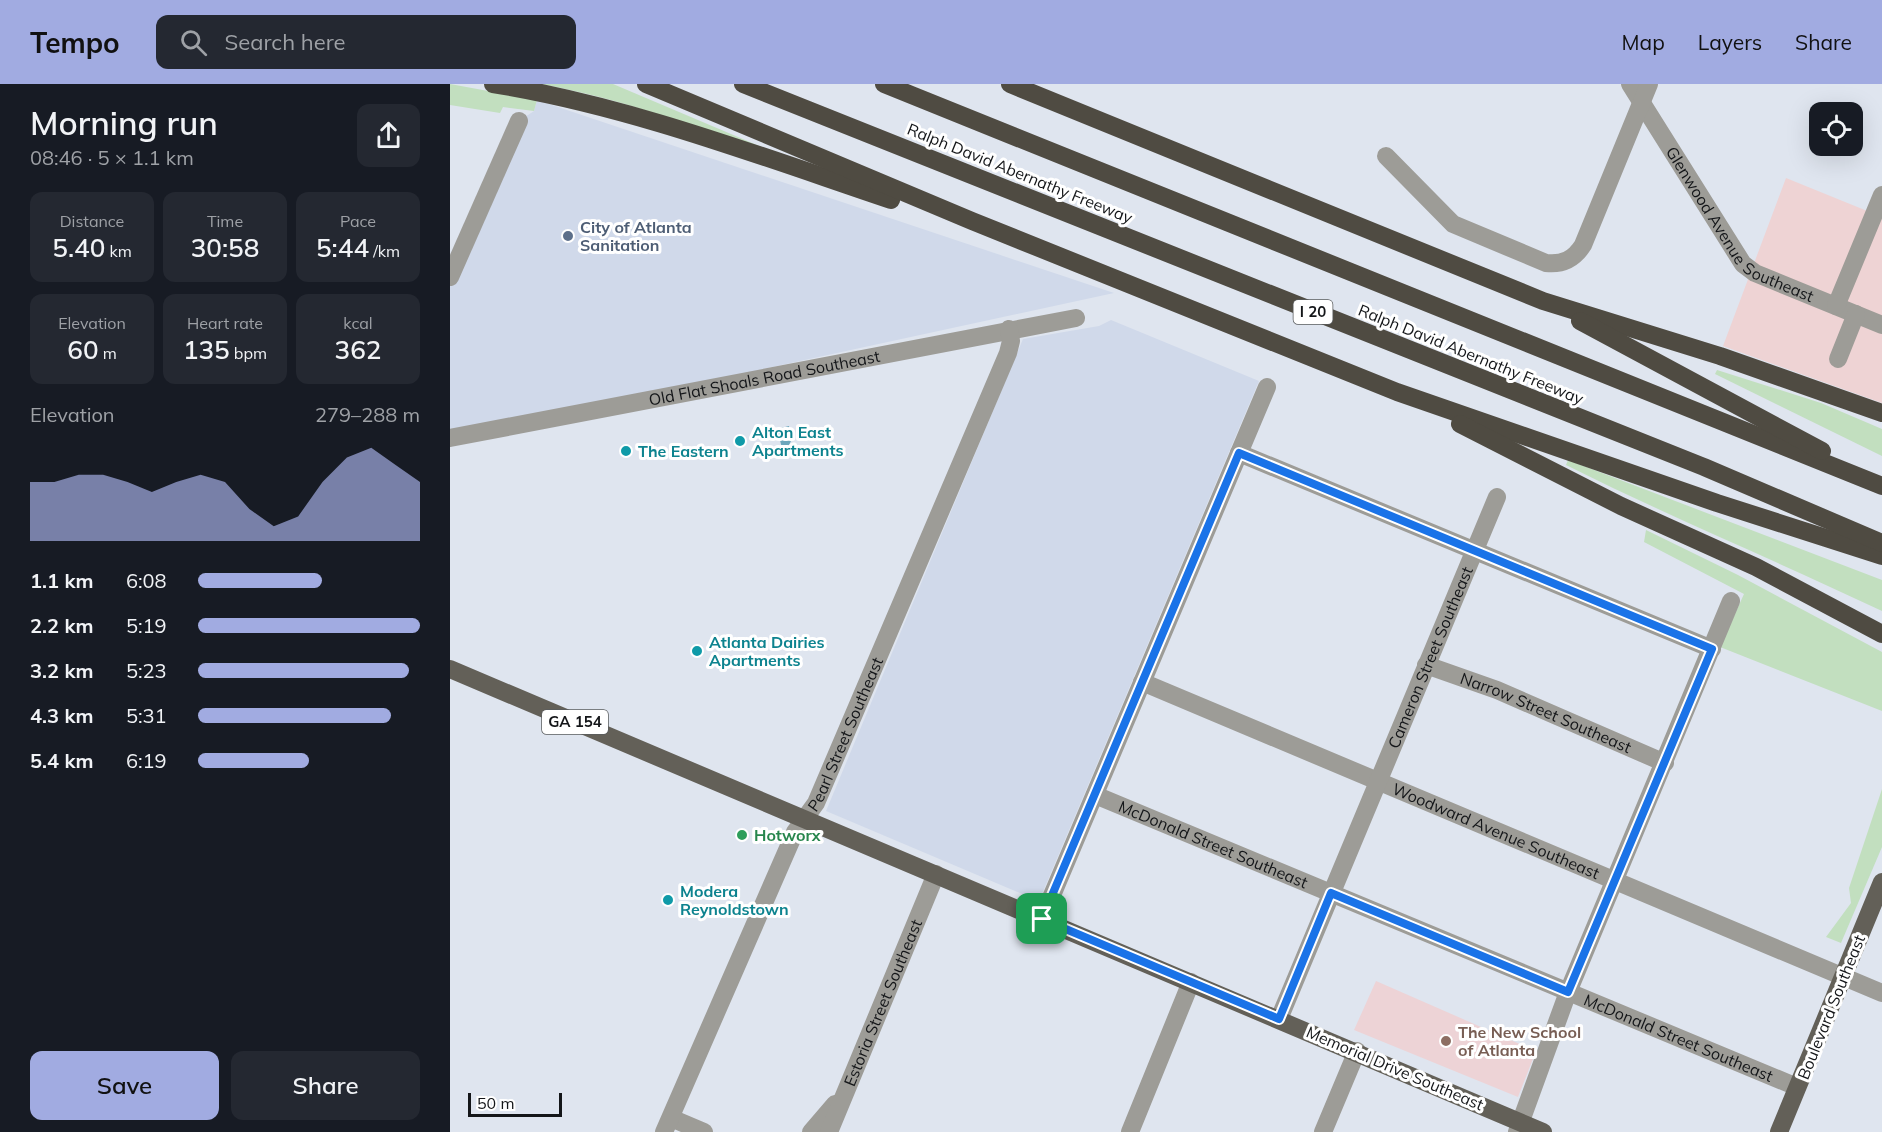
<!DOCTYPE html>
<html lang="en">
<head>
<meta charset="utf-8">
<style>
  :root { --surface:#171b24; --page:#242831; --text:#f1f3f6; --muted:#9ea1a6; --accent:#a1abe1 }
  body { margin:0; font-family:Mulish,sans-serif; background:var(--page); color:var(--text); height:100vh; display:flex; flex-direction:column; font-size:22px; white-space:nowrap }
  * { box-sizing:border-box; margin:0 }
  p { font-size:20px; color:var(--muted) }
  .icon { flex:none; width:33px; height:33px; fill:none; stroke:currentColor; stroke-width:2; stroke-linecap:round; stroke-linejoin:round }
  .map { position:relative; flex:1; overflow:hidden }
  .sheet { display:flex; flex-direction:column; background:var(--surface); width:450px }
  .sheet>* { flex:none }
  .fabs { position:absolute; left:1359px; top:18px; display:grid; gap:12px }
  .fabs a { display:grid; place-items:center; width:54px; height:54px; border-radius:12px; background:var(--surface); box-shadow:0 6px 24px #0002; font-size:30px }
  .scale { position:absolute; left:18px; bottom:15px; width:94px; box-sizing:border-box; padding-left:6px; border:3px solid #141619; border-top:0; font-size:16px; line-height:21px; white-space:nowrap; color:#141619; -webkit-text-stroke:4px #fff; paint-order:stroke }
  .pin { position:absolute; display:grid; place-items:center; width:51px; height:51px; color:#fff; margin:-26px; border-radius:12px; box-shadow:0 3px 9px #0006 }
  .round { display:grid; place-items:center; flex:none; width:63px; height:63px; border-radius:12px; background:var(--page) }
  .overview { display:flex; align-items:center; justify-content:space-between; height:102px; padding:0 30px }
  h1 { font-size:33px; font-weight:600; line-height:45px }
  .figures { display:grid; grid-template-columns:repeat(3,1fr); gap:9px; height:102px; padding:6px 30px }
  .figures div { display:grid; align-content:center; border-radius:12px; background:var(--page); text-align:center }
  .figures b { font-size:26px; font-weight:600 }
  .figures small { font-size:16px; font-weight:400 }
  .figures p { font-size:16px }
  .chart { height:168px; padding:12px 30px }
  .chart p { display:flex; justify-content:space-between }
  .chart svg { width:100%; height:108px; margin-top:6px; fill:var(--accent); opacity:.7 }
  .primary-button { display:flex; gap:12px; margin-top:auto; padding:12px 30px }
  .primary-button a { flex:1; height:69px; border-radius:12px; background:var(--accent); color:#111; font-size:24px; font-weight:600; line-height:69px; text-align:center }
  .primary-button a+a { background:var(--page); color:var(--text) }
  ul { padding:0 30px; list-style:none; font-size:20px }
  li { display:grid; grid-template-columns:96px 72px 1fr; align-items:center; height:45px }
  li i { height:15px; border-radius:8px; background:var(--accent) }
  header { display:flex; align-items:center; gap:36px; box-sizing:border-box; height:84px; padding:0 30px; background:var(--accent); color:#111 }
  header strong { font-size:28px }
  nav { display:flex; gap:33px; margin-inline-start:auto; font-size:21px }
  .search { width:420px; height:54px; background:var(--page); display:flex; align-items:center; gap:15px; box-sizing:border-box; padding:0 21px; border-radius:12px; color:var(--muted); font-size:22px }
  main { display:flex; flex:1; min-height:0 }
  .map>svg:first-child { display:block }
  .commercial { fill:#eed3d4 }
  .built { fill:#d0d9ea }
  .education { fill:#edd3d6 }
  .green { fill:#c2dfbf }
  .water { fill:#6ca6bc }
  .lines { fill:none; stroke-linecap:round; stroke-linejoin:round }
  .minor { stroke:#9d9c97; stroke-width:18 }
  .major { stroke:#636058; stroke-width:18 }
  .highway { stroke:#4f4b42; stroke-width:18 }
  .route-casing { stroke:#fff; stroke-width:12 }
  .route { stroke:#1a73e8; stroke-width:8 }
  .service-dot { fill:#5c6f8a; stroke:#fff; stroke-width:2 }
  .culture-dot { fill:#0f9aa8; stroke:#fff; stroke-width:2 }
  .leisure-dot { fill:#2e9e5b; stroke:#fff; stroke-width:2 }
  .education-dot { fill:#8d6e63; stroke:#fff; stroke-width:2 }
  .labels { text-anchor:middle; stroke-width:6; stroke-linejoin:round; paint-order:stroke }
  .shield { fill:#fff; stroke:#5a5c5e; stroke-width:1.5 }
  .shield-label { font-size:15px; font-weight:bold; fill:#141619 }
  .street-label { font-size:16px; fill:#141619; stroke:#fff }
  .service-label { font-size:16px; font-weight:bold; fill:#4e5e75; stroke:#fff; text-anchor:start }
  .culture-label { font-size:16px; font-weight:bold; fill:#0d838f; stroke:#fff; text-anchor:start }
  .leisure-label { font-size:16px; font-weight:bold; fill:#27864d; stroke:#fff; text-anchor:start }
  .education-label { font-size:16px; font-weight:bold; fill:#785e54; stroke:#fff; text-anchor:start }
</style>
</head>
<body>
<header>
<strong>Tempo</strong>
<div class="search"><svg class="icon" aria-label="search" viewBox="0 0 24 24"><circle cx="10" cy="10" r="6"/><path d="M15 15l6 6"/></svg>Search here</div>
<nav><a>Map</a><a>Layers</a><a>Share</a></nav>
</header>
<main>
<section class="sheet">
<div class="overview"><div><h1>Morning run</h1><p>08:46 · 5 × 1.1 km</p></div><a class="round"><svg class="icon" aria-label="share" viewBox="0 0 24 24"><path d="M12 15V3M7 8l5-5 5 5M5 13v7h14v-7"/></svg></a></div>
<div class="figures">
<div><p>Distance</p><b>5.40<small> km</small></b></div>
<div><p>Time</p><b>30:58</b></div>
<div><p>Pace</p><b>5:44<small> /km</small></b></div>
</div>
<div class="figures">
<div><p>Elevation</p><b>60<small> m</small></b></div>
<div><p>Heart rate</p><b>135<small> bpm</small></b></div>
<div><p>kcal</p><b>362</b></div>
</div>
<div class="chart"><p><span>Elevation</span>279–288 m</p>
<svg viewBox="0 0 160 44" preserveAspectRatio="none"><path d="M0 44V20L10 20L20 17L30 17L40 20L50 24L60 20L70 17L80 20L90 31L100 38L110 34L120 20L130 10L140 6L150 13L160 20V44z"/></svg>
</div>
<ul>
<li><b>1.1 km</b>6:08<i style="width:56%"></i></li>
<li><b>2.2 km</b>5:19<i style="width:100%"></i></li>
<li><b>3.2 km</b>5:23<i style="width:95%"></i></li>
<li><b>4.3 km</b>5:31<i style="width:87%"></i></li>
<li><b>5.4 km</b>6:19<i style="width:50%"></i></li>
</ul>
<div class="primary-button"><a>Save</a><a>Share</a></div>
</section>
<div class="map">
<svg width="1432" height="1048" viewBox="0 0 1432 1048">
  <rect width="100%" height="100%" fill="#dfe5ef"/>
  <!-- commercial -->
  <polygon class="commercial" points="1336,94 1432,133 1432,319 1273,262"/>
  <!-- built -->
  <g class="built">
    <polygon points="87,16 664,209 0,353 0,193 69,37 84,27"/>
    <polygon points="661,236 809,297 589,817 376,727 573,255 649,242"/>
  </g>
  <!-- education -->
  <polygon class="education" points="926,897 1086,967 1068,1013 904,946"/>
  <!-- green -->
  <g class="green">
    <polygon points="0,0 87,16 84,27 53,23 50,29 0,21"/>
    <path d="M90,0h73l163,69c-80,-25 -151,-54 -236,-69z"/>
    <polygon points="1267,286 1371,319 1432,345 1432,372 1265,290"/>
    <path d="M1118,376l314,120v31c-105,-50 -212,-94 -316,-146z"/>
    <polygon points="1196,446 1288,491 1432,568 1432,627 1270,563 1294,510 1194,458"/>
    <polygon points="1432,705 1432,763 1391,859 1376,853 1401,819 1399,804"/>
  </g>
  <!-- water -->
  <polygon class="water" points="339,342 340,349 344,350 337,366 332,364 327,345"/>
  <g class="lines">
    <!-- minor -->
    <g class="minor">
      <path id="s1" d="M1180,0l113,180 12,9 127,52"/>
      <path d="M936,72l67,68 93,39c17,2 28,-4 37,-18l66,-161"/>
      <polyline points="0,193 69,37"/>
      <polyline points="1386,222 1432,111"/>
      <polyline points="1388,275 1406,230"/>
      <path id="s2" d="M0,354l626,-120"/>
      <polyline points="789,369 1262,565"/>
      <path id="s3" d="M976,581l71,25 168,73"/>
      <path id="s4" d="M692,598l740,311"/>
      <path id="s5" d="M645,711l702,292"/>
      <polyline points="592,835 817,303"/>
      <path id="s6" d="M829,935l218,-522"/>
      <polyline points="221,1034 254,1048"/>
      <path id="s7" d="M214,1048l131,-300 21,-29 192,-450 3,-12 -2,-12"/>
      <polyline points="361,1048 385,1020"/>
      <path id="s8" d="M379,1048l107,-258"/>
      <polyline points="680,1048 741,898"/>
      <polyline points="873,1048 907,967"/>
      <polyline points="1067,1048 1118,908 1281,517"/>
    </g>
    <!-- major -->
    <g class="major">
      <polyline points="0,585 1093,1048"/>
      <polyline points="1329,1048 1432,798"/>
    </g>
    <!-- highway -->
    <g class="highway">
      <path d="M43,0c136,22 267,72 398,116"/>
      <polyline points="196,0 522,137 947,308 1267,419 1432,472"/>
      <polyline points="293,0 1254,383 1432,459"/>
      <polyline points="434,0 1432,402"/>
      <polyline points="560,0 1093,217 1270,272 1432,329"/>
      <polyline points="1130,237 1372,367"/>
      <polyline points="1010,340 1171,422 1306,483 1432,550"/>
    </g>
  </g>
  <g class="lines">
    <!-- route casing -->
    <g class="route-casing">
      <polygon id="route" points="789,369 1262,565 1118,908 881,809 829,935 592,835"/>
    </g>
    <!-- route -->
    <use href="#route" class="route"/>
  </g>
  <!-- markers -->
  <circle class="service-dot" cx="118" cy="152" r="6"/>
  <g class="culture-dot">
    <circle cx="290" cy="357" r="6"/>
    <circle cx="176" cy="367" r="6"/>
    <circle cx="247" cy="567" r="6"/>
    <circle cx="218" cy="816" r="6"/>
  </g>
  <circle class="leisure-dot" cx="292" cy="751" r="6"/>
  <circle class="education-dot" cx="996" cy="957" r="6"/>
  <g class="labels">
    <!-- shield labels -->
    <g class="shield">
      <rect x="843.5" y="216" width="39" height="24" rx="4.5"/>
      <rect x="92" y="626" width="66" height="24" rx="4.5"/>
    </g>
    <g class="shield-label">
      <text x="863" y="233">I 20</text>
      <text x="125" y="643">GA 154</text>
    </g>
    <!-- street labels -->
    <g class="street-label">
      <text transform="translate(570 89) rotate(22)" y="6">Ralph David Abernathy Freeway</text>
      <text dy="6" stroke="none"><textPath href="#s1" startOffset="183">Glenwood Avenue Southeast</textPath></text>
      <text transform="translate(1021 270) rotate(22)" y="6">Ralph David Abernathy Freeway</text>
      <text dy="6" stroke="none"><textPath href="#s2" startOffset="320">Old Flat Shoals Road Southeast</textPath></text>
      <text dy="6" stroke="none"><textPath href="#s6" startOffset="392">Cameron Street Southeast</textPath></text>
      <text dy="6" stroke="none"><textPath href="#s3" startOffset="129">Narrow Street Southeast</textPath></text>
      <text dy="6" stroke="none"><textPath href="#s7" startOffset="438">Pearl Street Southeast</textPath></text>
      <text dy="6" stroke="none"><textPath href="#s4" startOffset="384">Woodward Avenue Southeast</textPath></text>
      <text dy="6" stroke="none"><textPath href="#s5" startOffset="128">McDonald Street Southeast</textPath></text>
      <text dy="6" stroke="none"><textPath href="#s8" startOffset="140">Estoria Street Southeast</textPath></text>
      <text transform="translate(1381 923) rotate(-68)" y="6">Boulevard Southeast</text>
      <text dy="6" stroke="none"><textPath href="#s5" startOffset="632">McDonald Street Southeast</textPath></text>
      <text transform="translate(945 984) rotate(23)" y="6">Memorial Drive Southeast</text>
    </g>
    <!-- service labels -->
    <g class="service-label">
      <text x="130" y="149">City of Atlanta<tspan x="130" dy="18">Sanitation</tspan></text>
    </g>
    <!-- culture labels -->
    <g class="culture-label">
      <text x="302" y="354">Alton East<tspan x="302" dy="18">Apartments</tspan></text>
      <text x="188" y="373">The Eastern</text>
      <text x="259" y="564">Atlanta Dairies<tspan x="259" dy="18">Apartments</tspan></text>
      <text x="230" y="813">Modera<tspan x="230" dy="18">Reynoldstown</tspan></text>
    </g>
    <!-- leisure labels -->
    <g class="leisure-label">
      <text x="304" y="757">Hotworx</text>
    </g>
    <!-- education labels -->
    <g class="education-label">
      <text x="1008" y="954">The New School<tspan x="1008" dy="18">of Atlanta</tspan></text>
    </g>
  </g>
</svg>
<div class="fabs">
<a><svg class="icon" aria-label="locate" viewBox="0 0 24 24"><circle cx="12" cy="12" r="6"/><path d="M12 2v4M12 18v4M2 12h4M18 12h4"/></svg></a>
</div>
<div class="scale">50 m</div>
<div class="pin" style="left:592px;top:835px;background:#1e9e55"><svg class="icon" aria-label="arrive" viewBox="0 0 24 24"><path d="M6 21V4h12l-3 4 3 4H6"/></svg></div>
</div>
</main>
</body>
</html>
